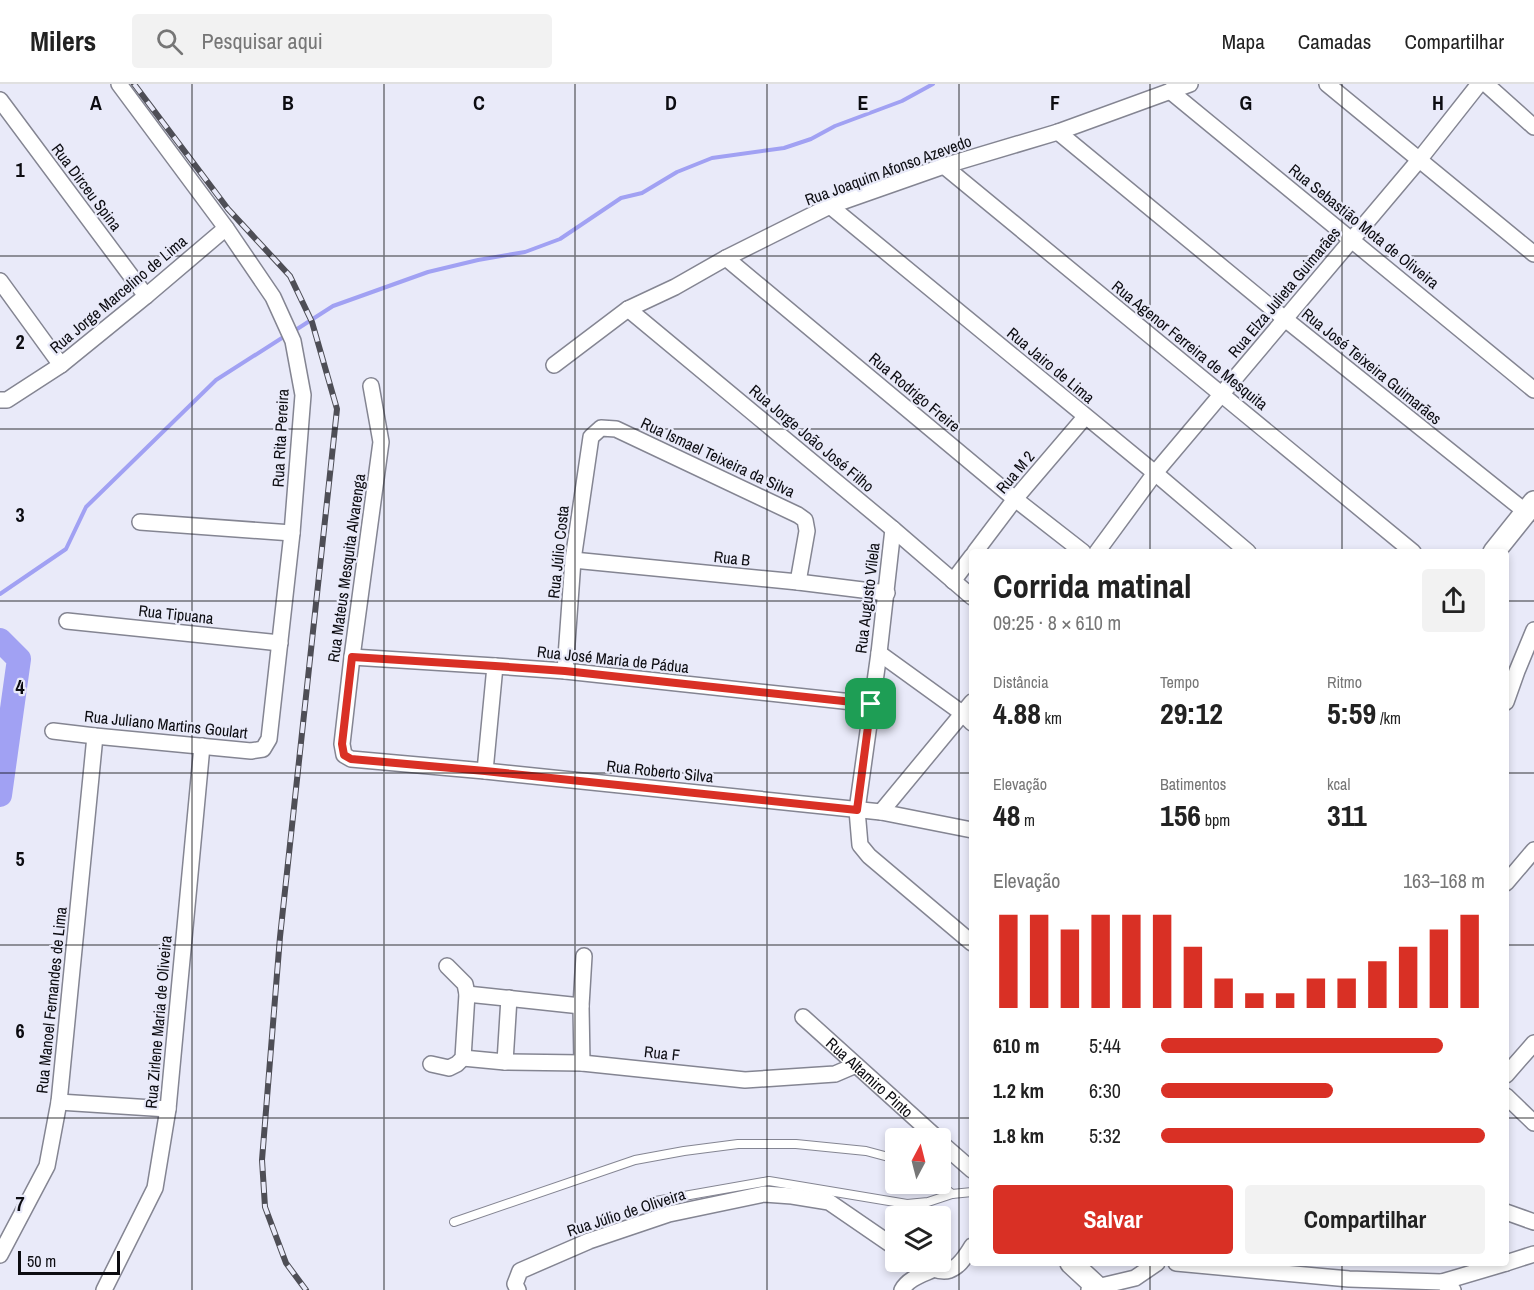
<!DOCTYPE html>
<html lang="pt">
<head>
<meta charset="utf-8">
<style>
  :root { --surface:#fff; --page:#f2f2f2; --text:#222; --muted:#767676; --line:#e0e0e0; --accent:#d93025 }
  body { margin:0; font-family:"Archivo Narrow",sans-serif; background:var(--page); color:var(--text); height:100vh; display:flex; flex-direction:column; font-size:22px; white-space:nowrap }
  * { box-sizing:border-box; margin:0 }
  p { font-size:20px; color:var(--muted) }
  .icon { flex:none; width:33px; height:33px; fill:none; stroke:currentColor; stroke-width:2; stroke-linecap:round; stroke-linejoin:round }
  .map { position:relative; flex:1; overflow:hidden }
  .panel { position:absolute; left:969px; top:465px; width:540px; height:717px; display:flex; flex-direction:column; background:var(--surface); border-radius:6px; box-shadow:0 3px 9px #0003 }
  .panel>* { flex:none }
  .needle { width:39px; rotate:7deg }
  .fabs { position:absolute; left:885px; top:1044px; display:grid; gap:12px }
  .fabs a { display:grid; place-items:center; width:66px; height:66px; border-radius:6px; background:var(--surface); box-shadow:0 3px 9px #0003; font-size:30px }
  .scale { position:absolute; left:18px; bottom:15px; width:102px; box-sizing:border-box; padding-left:6px; border:3px solid #0c0c11; border-top:0; font-size:16px; line-height:21px; white-space:nowrap; color:#0c0c11; -webkit-text-stroke:4px #e9eaf9; paint-order:stroke }
  .pin { position:absolute; display:grid; place-items:center; width:51px; height:51px; color:#fff; margin:-26px; border-radius:12px; box-shadow:0 3px 9px #0006 }
  .round { display:grid; place-items:center; flex:none; width:63px; height:63px; border-radius:6px; background:var(--page) }
  .overview { display:flex; align-items:center; justify-content:space-between; height:102px; padding:0 24px }
  h1 { font-size:33px; font-weight:800; line-height:45px }
  .figures { display:grid; grid-template-columns:repeat(3,1fr); gap:9px; height:102px; padding:6px 24px }
  .figures div { display:grid; align-content:center }
  .figures b { font-size:30px; font-weight:800 }
  .figures small { font-size:16px; font-weight:400 }
  .figures p { font-size:16px }
  .chart { height:168px; padding:12px 24px }
  .chart p { display:flex; justify-content:space-between }
  .chart svg { width:100%; height:108px; margin-top:6px; stroke:var(--accent); stroke-width:6 }
  .primary-button { display:flex; gap:12px; margin-top:auto; padding:12px 24px }
  .primary-button a { flex:1; height:69px; border-radius:6px; background:var(--accent); color:#fff; font-size:24px; font-weight:800; line-height:69px; text-align:center }
  .primary-button a+a { background:var(--page); color:var(--text) }
  ul { padding:0 24px; list-style:none; font-size:20px }
  li { display:grid; grid-template-columns:96px 72px 1fr; align-items:center; height:45px }
  li i { height:15px; border-radius:8px; background:var(--accent) }
  header { display:flex; align-items:center; gap:36px; box-sizing:border-box; height:84px; padding:0 30px; background:var(--surface); border-bottom:2px solid var(--line) }
  header strong { font-size:28px }
  nav { display:flex; gap:33px; margin-inline-start:auto; font-size:21px }
  .search { width:420px; height:54px; background:var(--page); display:flex; align-items:center; gap:15px; box-sizing:border-box; padding:0 21px; border-radius:6px; color:var(--muted); font-size:22px }
  .map>svg:first-child { display:block }
  .lines { fill:none; stroke-linecap:round; stroke-linejoin:round }
  .stream { stroke:#a1a1f3; stroke-width:4 }
  .river { stroke:#a1a1f3; stroke-width:24 }
  .lane-casing { stroke:#848592; stroke-width:10 }
  .street-casing { stroke:#848592; stroke-width:18 }
  .secondary-casing { stroke:#848592; stroke-width:24 }
  .lane { stroke:#fff; stroke-width:8 }
  .street { stroke:#fff; stroke-width:15 }
  .secondary { stroke:#fff; stroke-width:21 }
  .rail-casing { stroke:#4e4e56; stroke-width:6 }
  .rail { stroke:#e9eaf9; stroke-width:4; stroke-dasharray:11; stroke-linecap:butt }
  .route-casing { stroke:#fff; stroke-width:12 }
  .route { stroke:#d93025; stroke-width:8 }
  .grid { fill:none; stroke:#0c0c11; stroke-width:1.5; stroke-opacity:0.55 }
  .labels { text-anchor:middle; stroke-width:4.5; stroke-linejoin:round; paint-order:stroke }
  .street-label { font-size:16px; fill:#0c0c11; stroke:#e9eaf9 }
  .grid-label { font-size:20px; text-anchor:middle; font-weight:bold; fill:#0c0c11; stroke:#e9eaf9; stroke-width:4.5; stroke-linejoin:round; paint-order:stroke }
</style>
</head>
<body>
<header>
<strong>Milers</strong>
<div class="search"><svg class="icon" aria-label="search" viewBox="0 0 24 24"><circle cx="10" cy="10" r="6"/><path d="M15 15l6 6"/></svg>Pesquisar aqui</div>
<nav><a>Mapa</a><a>Camadas</a><a>Compartilhar</a></nav>
</header>
<div class="map">
<svg width="1534" height="1206" viewBox="0 0 1534 1206">
  <rect width="100%" height="100%" fill="#e9eaf9"/>
  <g class="lines">
    <!-- stream -->
    <g class="stream">
      <polyline points="294,247 333,222 428,188 478,176 525,168 560,155 621,114 642,109 677,88 712,74 784,64 811,55 835,42 902,17 933,0"/>
      <polyline points="0,510 66,465 86,423 216,296 285,252"/>
    </g>
    <!-- river -->
    <polyline class="river" points="0,556 19,575 0,711"/>
    <!-- lane casing -->
    <g class="lane-casing">
      <g id="lane">
        <polyline points="940,1100 952,1110 972,1108"/>
        <polyline points="650,1118 769,1097 907,1120 928,1118 952,1110"/>
        <polyline points="454,1138 635,1076 684,1067 738,1060 796,1060 866,1067 896,1075"/>
      </g>
    </g>
    <!-- street casing -->
    <g class="street-casing">
      <g id="street">
        <polyline points="1327,0 1534,170"/>
        <polyline points="1486,0 1534,43"/>
        <polyline points="1170,7 1534,306"/>
        <polyline points="0,16 146,212"/>
        <polyline points="1058,48 1285,235 1526,428"/>
        <polyline points="944,82 1413,468"/>
        <polyline points="830,122 1155,389 1248,468"/>
        <polyline points="726,174 1015,415 1083,468"/>
        <polyline points="0,197 61,281"/>
        <polyline points="628,225 893,445 972,513"/>
        <polyline points="554,281 628,225 675,203 726,174 830,122 944,82 1058,48 1190,0"/>
        <polyline points="371,302 381,358 352,573 342,660 344,671 351,675 485,687 881,728 972,746"/>
        <polyline points="0,316 7,316 61,281 146,212 226,144"/>
        <polyline points="140,438 292,449"/>
        <polyline points="893,445 879,569 857,726 860,761 869,772 972,859"/>
        <polyline points="975,468 1015,415 1085,333"/>
        <polyline points="1097,468 1155,389 1419,76 1479,0"/>
        <polyline points="573,476 798,498 887,509"/>
        <polyline points="953,497 972,472"/>
        <polyline points="67,537 280,559"/>
        <polyline points="879,569 962,629 972,639"/>
        <polyline points="352,573 495,582 565,587 871,620"/>
        <polyline points="565,587 573,476 591,353 601,344 616,345 798,431 805,436 807,447 798,498"/>
        <polyline points="1506,618 1517,587 1534,546"/>
        <polyline points="53,647 95,652 251,667 263,665 269,655 292,449 303,311 293,257 273,213 226,144 119,0"/>
        <polyline points="485,687 495,582"/>
        <polyline points="881,728 972,618"/>
        <polyline points="1506,799 1534,766"/>
        <polyline points="467,910 581,922"/>
        <path id="s1" d="M803,933l134,121"/>
        <polyline points="463,974 505,978 582,979 745,996 835,990 856,981"/>
        <polyline points="505,978 509,914"/>
        <polyline points="582,979 581,922 584,872"/>
        <polyline points="431,980 449,984 457,980 463,974 467,910 465,900 447,882"/>
        <polyline points="1506,991 1534,959"/>
        <polyline points="1506,1012 1534,1039"/>
        <polyline points="59,1018 168,1025"/>
        <polyline points="940,1058 972,1086"/>
        <polyline points="1506,1128 1534,1138"/>
        <polyline points="0,1171 47,1082 59,1018 95,652"/>
        <path d="M918,1178c28,16 38,11 54,-16"/>
        <polyline points="1176,1179 1349,1195 1442,1198 1453,1206"/>
        <polyline points="1506,1179 1534,1170"/>
        <polyline points="1442,1198 1506,1179"/>
        <polyline points="1097,1203 1135,1194 1157,1179"/>
        <polyline points="104,1206 155,1104 168,1025 202,662"/>
        <polyline points="518,1206 515,1200 520,1187 589,1157 669,1130 764,1110 792,1112 829,1118 896,1164"/>
        <path d="M902,1206c6,-11 19,-15 30,-20"/>
      </g>
    </g>
    <!-- secondary casing -->
    <g class="secondary-casing">
      <g id="secondary">
        <polyline points="1494,468 1534,418"/>
        <polyline points="1071,1179 1097,1203 1092,1206"/>
      </g>
    </g>
    <!-- lane -->
    <use href="#lane" class="lane"/>
    <!-- street -->
    <use href="#street" class="street"/>
    <!-- secondary -->
    <use href="#secondary" class="secondary"/>
    <!-- rail casing -->
    <g class="rail-casing">
      <polyline id="rail" points="134,0 228,125 290,192 312,238 337,325 280,853 262,1076 265,1123 286,1179 306,1206"/>
    </g>
    <!-- rail -->
    <use href="#rail" class="rail"/>
  </g>
  <g class="lines">
    <!-- route casing -->
    <g class="route-casing">
      <polygon id="route" points="352,573 495,582 565,587 871,620 857,726 485,687 351,675 344,671 342,660"/>
    </g>
    <!-- route -->
    <use href="#route" class="route"/>
  </g>
  <!-- grid -->
  <path class="grid" d="M192,0v1206M384,0v1206M575,0v1206M767,0v1206M959,0v1206M1150,0v468M1342,0v468M0,172h1534M0,345h1534M0,517h972M1506,517h28M0,689h972M1506,689h28M0,861h972M1506,861h28M0,1034h972M1506,1034h28M1150,1179v27M1342,1179v27"/>
  <g class="labels">
    <!-- street labels -->
    <g class="street-label">
      <text transform="translate(888 86) rotate(-20)" y="6">Rua Joaquim Afonso Azevedo</text>
      <text transform="translate(87 103) rotate(53)" y="6">Rua Dirceu Spina</text>
      <text transform="translate(1364 142) rotate(39)" y="6">Rua Sebastião Mota de Oliveira</text>
      <text transform="translate(1284 208) rotate(-50)" y="6">Rua Elza Julieta Guimarães</text>
      <text transform="translate(118 210) rotate(-40)" y="6">Rua Jorge Marcelino de Lima</text>
      <text transform="translate(1190 261) rotate(39)" y="6">Rua Agenor Ferreira de Mesquita</text>
      <text transform="translate(1051 281) rotate(40)" y="6">Rua Jairo de Lima</text>
      <text transform="translate(1372 282) rotate(39)" y="6">Rua José Teixeira Guimarães</text>
      <text transform="translate(915 308) rotate(40)" y="6">Rua Rodrigo Freire</text>
      <text transform="translate(280 354) rotate(-87)" y="6">Rua Rita Pereira</text>
      <text transform="translate(812 354) rotate(40)" y="6">Rua Jorge João José Filho</text>
      <text transform="translate(718 373) rotate(25)" y="6">Rua Ismael Teixeira da Silva</text>
      <text transform="translate(1015 388) rotate(-50)" y="6">Rua M 2</text>
      <text transform="translate(558 468) rotate(-84)" y="6">Rua Júlio Costa</text>
      <text transform="translate(732 474) rotate(6)" y="6">Rua B</text>
      <text transform="translate(346 484) rotate(-82)" y="6">Rua Mateus Mesquita Alvarenga</text>
      <text transform="translate(867 514) rotate(-83)" y="6">Rua Augusto Vilela</text>
      <text transform="translate(176 530) rotate(6)" y="6">Rua Tipuana</text>
      <text transform="translate(613 575) rotate(6)" y="6">Rua José Maria de Pádua</text>
      <text transform="translate(166 640) rotate(6)" y="6">Rua Juliano Martins Goulart</text>
      <text transform="translate(660 687) rotate(6)" y="6">Rua Roberto Silva</text>
      <text transform="translate(51 916) rotate(-84)" y="6">Rua Manoel Fernandes de Lima</text>
      <text transform="translate(158 938) rotate(-85)" y="6">Rua Zirlene Maria de Oliveira</text>
      <text transform="translate(662 969) rotate(6)" y="6">Rua F</text>
      <text dy="6" stroke="none"><textPath href="#s1" startOffset="90">Rua Altamiro Pinto</textPath></text>
      <text transform="translate(626 1128) rotate(-18)" y="6">Rua Júlio de Oliveira</text>
    </g>
  </g>
  <g class="grid-label">
    <text x="96" y="26">A</text>
    <text x="288" y="26">B</text>
    <text x="479" y="26">C</text>
    <text x="671" y="26">D</text>
    <text x="863" y="26">E</text>
    <text x="1055" y="26">F</text>
    <text x="1246" y="26">G</text>
    <text x="1438" y="26">H</text>
    <text x="20" y="93">1</text>
    <text x="20" y="265">2</text>
    <text x="20" y="438">3</text>
    <text x="20" y="610">4</text>
    <text x="20" y="782">5</text>
    <text x="20" y="954">6</text>
    <text x="20" y="1127">7</text>
  </g>
</svg>
<div class="fabs">
<a><svg class="needle" viewBox="-14 -14 28 28"><path d="M0-13l5 13h-10z" fill="#e53935"/><path d="M0 13l5-13h-10z" fill="#767676"/></svg></a>
<a><svg class="icon" aria-label="layers" viewBox="0 0 24 24"><path d="M12 4l9 5-9 5-9-5zM3 14l9 5 9-5"/></svg></a>
</div>
<div class="scale">50 m</div>
<div class="pin" style="left:871px;top:620px;background:#1e9e55"><svg class="icon" aria-label="arrive" viewBox="0 0 24 24"><path d="M6 21V4h12l-3 4 3 4H6"/></svg></div>
<section class="panel">
<div class="overview"><div><h1>Corrida matinal</h1><p>09:25 · 8 × 610 m</p></div><a class="round"><svg class="icon" aria-label="share" viewBox="0 0 24 24"><path d="M12 15V3M7 8l5-5 5 5M5 13v7h14v-7"/></svg></a></div>
<div class="figures">
<div><p>Distância</p><b>4.88<small> km</small></b></div>
<div><p>Tempo</p><b>29:12</b></div>
<div><p>Ritmo</p><b>5:59<small> /km</small></b></div>
</div>
<div class="figures">
<div><p>Elevação</p><b>48<small> m</small></b></div>
<div><p>Batimentos</p><b>156<small> bpm</small></b></div>
<div><p>kcal</p><b>311</b></div>
</div>
<div class="chart"><p><span>Elevação</span>163–168 m</p>
<svg viewBox="0 0 160 44" preserveAspectRatio="none"><path d="M5 44V6M15 44V6M25 44V12M35 44V6M45 44V6M55 44V6M65 44V19M75 44V32M85 44V38M95 44V38M105 44V32M115 44V32M125 44V25M135 44V19M145 44V12M155 44V6"/></svg>
</div>
<ul>
<li><b>610 m</b>5:44<i style="width:87%"></i></li>
<li><b>1.2 km</b>6:30<i style="width:53%"></i></li>
<li><b>1.8 km</b>5:32<i style="width:100%"></i></li>
</ul>
<div class="primary-button"><a>Salvar</a><a>Compartilhar</a></div>
</section>
</div>
</body>
</html>
